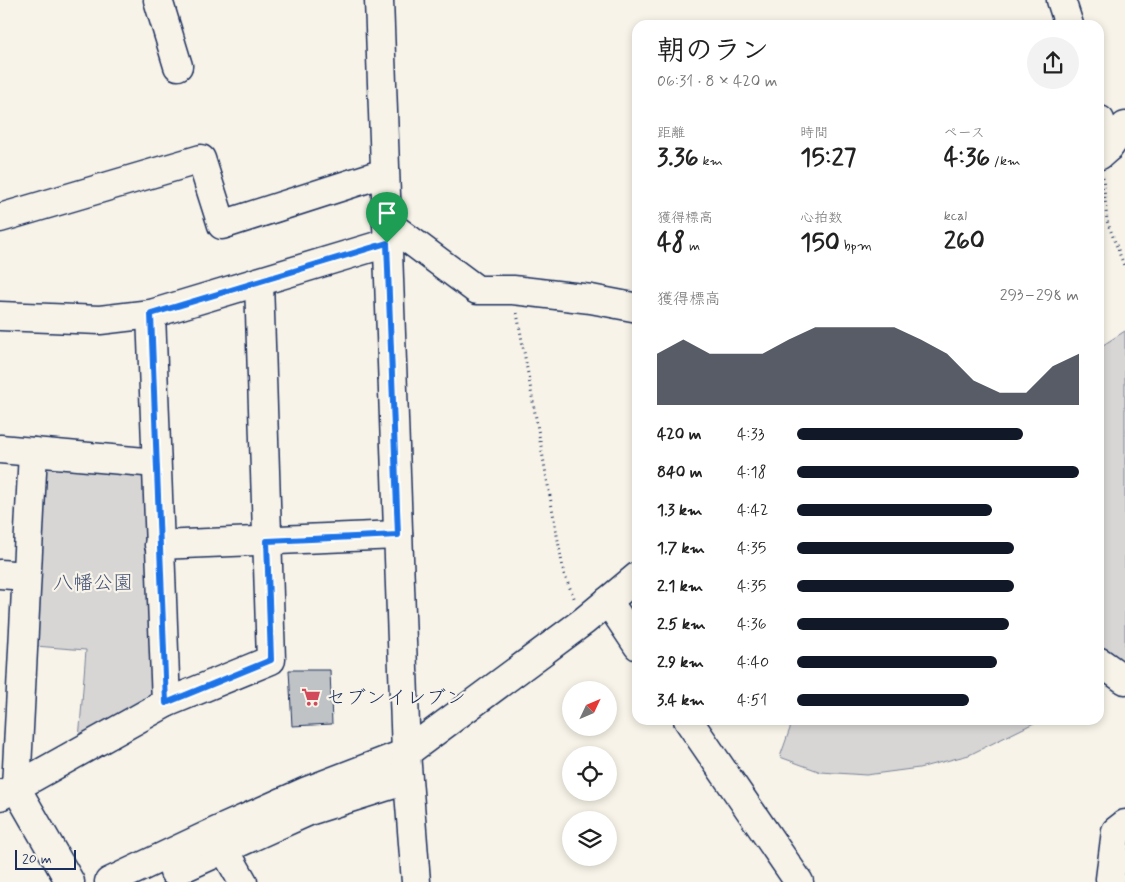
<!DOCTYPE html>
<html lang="ja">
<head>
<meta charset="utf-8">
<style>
  :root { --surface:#fff; --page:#f2f2f2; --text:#222; --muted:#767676; --accent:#111827 }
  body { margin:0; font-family:Mynerve,"Klee One",sans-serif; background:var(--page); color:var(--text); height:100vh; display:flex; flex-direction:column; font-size:19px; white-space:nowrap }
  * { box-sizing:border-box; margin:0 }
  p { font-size:16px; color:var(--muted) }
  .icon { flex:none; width:28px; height:28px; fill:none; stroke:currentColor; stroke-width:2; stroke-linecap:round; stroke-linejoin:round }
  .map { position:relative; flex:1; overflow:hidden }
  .sheet { position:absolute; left:632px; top:20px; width:472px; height:705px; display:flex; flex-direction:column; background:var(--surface); border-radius:15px; box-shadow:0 2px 8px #0003 }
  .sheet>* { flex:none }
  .needle { width:32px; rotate:46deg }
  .buttons { position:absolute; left:562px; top:681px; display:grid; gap:10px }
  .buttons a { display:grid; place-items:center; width:55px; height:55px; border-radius:50%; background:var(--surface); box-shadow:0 2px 8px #0003; font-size:25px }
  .scale { position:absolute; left:15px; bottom:12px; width:61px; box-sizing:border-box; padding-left:5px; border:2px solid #1b2f5e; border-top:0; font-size:14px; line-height:18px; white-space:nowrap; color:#1b2f5e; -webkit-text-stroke:4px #f7f3e8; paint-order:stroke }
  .pin { position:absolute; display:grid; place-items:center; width:42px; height:42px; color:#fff; margin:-51px -21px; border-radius:50% 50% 50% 0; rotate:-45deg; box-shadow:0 0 5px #0007 }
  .pin .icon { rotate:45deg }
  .round { display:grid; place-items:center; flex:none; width:52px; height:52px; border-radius:26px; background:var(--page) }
  .overview { display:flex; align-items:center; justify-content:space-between; height:85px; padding:0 25px }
  h1 { font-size:28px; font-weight:700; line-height:38px }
  .stats { display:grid; grid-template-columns:repeat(3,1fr); gap:8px; height:85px; padding:5px 25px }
  .stats div { display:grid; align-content:center }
  .stats b { font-size:25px; font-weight:700 }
  .stats small { font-size:14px; font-weight:400 }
  .stats p { font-size:14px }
  .chart { height:140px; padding:10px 25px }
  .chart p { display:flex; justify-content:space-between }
  .chart svg { width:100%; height:90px; margin-top:5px; fill:var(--accent); opacity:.7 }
  ul { padding:0 25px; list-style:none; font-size:16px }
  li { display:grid; grid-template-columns:80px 60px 1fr; align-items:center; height:38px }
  li i { height:12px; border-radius:6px; background:var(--accent) }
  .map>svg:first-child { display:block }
  .green { fill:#d7d6d4; stroke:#798299 }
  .building { fill:#c0c3c5; stroke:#1b2f5e }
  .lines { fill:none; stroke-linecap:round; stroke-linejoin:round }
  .minor-casing { stroke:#1b2f5e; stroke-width:31 }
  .major-casing { stroke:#1b2f5e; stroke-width:31 }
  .path { stroke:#1b2f5e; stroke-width:3; stroke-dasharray:1 4; stroke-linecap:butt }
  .minor { stroke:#f7f3e8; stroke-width:28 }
  .major { stroke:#f7f3e8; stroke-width:28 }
  .route-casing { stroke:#fff; stroke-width:10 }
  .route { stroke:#1a73e8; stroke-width:6 }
  .labels { text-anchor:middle; stroke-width:4.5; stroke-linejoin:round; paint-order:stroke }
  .park-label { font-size:20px; fill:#415076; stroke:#f7f3e8 }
  .poi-label { font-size:20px; fill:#1b2f5e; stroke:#f7f3e8; text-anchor:start }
</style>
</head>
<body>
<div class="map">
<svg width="1125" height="882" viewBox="0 0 1125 882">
  <rect width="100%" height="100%" fill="#f7f3e8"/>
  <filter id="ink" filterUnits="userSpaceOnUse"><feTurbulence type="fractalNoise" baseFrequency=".02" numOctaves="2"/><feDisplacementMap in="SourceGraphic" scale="10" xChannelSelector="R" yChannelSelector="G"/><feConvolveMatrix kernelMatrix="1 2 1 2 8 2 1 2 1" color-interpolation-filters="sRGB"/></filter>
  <g filter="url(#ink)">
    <!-- green -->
    <g class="green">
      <polygon points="1125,331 1125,667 1109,674 1100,680 1100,347"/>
      <polygon points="33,452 156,463 166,703 78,753 86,650 22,645"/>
      <polygon points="793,720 1040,720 969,755 919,768 866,775 821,772 780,757"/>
    </g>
    <!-- building -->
    <polygon class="building" points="289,670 330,670 332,724 292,726"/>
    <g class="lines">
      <!-- minor casing -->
      <g class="minor-casing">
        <g id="minor">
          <polyline points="158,0 178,66"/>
          <polyline points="1061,0 1069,25"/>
          <polyline points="1100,120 1109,147"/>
          <polyline points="1100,155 1109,147 1125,126"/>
          <polyline points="0,218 201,159 222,225 384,173"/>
          <polyline points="387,223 477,290 513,290 591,299 638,308"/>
          <polyline points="151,314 166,703"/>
          <polyline points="0,316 100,320 151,314 387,243"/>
          <polyline points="0,449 156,463"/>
          <polyline points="33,452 16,788 70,882"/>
          <polyline points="159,545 398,535"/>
          <polyline points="0,574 25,576"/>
          <polyline points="608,601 638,646"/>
          <polyline points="1100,662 1125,680"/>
          <polyline points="688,720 799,882"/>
          <polyline points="0,796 166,703 271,660 259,282"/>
          <polyline points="215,833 243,882"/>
          <polyline points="174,872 309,811 407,780"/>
          <polyline points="1110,879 1116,831 1125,824"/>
          <polyline points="109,882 215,832 307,791 406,753 584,621 638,576"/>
        </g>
      </g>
      <!-- major casing -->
      <g class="major-casing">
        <polyline id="major" points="379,0 406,753 416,882"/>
      </g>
      <!-- path -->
      <g class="path">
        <polyline points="1103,177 1107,221 1125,268"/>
        <polyline points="517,313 564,574 575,600"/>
      </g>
      <!-- minor -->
      <use href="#minor" class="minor"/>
      <!-- major -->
      <use href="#major" class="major"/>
    </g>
  </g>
  <g class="lines" filter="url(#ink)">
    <!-- route casing -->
    <g class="route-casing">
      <polygon id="route" points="387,243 398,535 267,541 271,660 166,703 151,314"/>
    </g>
    <!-- route -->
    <use href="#route" class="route"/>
  </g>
  <!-- icons -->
  <defs>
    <g id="supermarket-bare" transform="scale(1.5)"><path d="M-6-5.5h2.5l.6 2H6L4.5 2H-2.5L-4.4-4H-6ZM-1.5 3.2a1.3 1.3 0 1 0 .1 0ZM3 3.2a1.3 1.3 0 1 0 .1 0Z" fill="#d1495b" stroke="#f7f3e8" stroke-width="2.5" paint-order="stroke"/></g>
  </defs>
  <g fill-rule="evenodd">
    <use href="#supermarket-bare" x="311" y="697"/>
  </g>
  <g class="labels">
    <!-- park labels -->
    <g class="park-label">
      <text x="93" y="589">八幡公園</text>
    </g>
    <!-- poi labels -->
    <g class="poi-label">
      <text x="326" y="704">セブンイレブン</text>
    </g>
  </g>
</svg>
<div class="buttons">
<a><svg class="needle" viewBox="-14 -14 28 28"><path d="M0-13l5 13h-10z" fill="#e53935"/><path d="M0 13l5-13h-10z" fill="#767676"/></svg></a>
<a><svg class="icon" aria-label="locate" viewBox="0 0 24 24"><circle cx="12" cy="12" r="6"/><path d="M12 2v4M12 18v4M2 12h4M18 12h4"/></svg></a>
<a><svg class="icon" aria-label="layers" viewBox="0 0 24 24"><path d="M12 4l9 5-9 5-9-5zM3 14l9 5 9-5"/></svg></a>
</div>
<div class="scale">20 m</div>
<div class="pin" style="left:387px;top:243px;background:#1e9e55"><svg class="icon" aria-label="arrive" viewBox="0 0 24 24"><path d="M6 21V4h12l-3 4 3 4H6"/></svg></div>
<section class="sheet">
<div class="overview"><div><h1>朝のラン</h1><p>06:31 · 8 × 420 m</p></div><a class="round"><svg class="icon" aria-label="share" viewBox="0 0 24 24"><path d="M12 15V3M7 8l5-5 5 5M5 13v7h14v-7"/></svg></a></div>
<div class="stats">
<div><p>距離</p><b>3.36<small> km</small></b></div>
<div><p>時間</p><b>15:27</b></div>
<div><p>ペース</p><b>4:36<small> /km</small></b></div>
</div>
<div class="stats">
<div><p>獲得標高</p><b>48<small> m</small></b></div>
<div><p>心拍数</p><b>150<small> bpm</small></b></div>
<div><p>kcal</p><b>260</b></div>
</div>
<div class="chart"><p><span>獲得標高</span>293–298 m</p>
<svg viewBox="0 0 160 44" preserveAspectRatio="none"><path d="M0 44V19L10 12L20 19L30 19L40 19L50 12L60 6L70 6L80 6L90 6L100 12L110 19L120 32L130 38L140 38L150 25L160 19V44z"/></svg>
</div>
<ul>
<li><b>420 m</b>4:33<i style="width:80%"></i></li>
<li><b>840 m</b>4:18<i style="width:100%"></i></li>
<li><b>1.3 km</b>4:42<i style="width:69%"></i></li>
<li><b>1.7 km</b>4:35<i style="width:77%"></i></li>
<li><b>2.1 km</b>4:35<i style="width:77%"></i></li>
<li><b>2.5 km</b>4:36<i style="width:75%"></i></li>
<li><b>2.9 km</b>4:40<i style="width:71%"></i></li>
<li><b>3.4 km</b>4:51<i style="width:61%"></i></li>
</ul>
</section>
</div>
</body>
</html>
